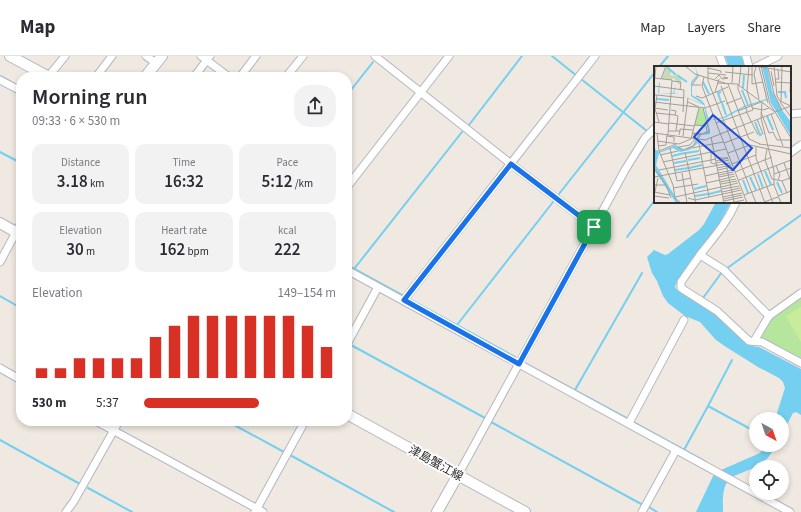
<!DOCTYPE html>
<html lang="en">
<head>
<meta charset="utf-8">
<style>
  :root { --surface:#fff; --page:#f2f2f3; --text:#2b2b33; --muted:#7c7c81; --line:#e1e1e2; --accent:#d93025 }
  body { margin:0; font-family:"Source Sans 3","Noto Sans JP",sans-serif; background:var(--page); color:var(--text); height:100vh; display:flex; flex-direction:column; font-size:15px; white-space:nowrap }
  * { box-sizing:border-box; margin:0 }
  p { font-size:13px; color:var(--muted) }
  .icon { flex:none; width:22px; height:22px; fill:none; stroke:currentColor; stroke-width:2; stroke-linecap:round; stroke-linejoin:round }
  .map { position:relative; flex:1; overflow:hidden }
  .side { position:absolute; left:16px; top:16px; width:336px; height:354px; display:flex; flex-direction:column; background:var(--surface); border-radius:16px; box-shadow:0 2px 6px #0003 }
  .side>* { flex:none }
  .needle { width:26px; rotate:140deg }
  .tools { position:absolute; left:749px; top:356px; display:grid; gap:8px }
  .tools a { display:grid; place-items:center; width:40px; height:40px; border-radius:50%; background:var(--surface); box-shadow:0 2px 6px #0003; font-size:20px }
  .pin { position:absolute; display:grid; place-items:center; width:34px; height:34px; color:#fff; margin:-17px; border-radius:8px; box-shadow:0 2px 6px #0006 }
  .round { display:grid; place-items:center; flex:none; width:42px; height:42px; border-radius:16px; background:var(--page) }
  .overview { display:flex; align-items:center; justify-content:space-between; height:68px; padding:0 16px }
  h1 { font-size:22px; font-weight:600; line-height:30px }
  .figures { display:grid; grid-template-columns:repeat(3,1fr); gap:6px; height:68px; padding:4px 16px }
  .figures div { display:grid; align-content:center; border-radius:10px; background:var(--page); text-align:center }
  .figures b { font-size:17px; font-weight:600 }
  .figures small { font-size:11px; font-weight:400 }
  .figures p { font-size:11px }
  .chart { height:112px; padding:8px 16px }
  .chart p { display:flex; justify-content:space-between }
  .chart svg { width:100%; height:72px; margin-top:4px; stroke:var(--accent); stroke-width:6 }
  ul { padding:0 16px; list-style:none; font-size:13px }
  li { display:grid; grid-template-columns:64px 48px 1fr; align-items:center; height:30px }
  li i { height:10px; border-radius:5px; background:var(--accent) }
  header { display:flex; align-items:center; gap:24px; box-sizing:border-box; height:56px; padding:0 20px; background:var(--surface); border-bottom:1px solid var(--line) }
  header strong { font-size:19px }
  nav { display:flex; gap:22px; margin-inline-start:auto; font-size:14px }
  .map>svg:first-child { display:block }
  .green { fill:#b6e59e }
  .pitch { fill:#c9ec9a }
  .water { fill:#75cff0 }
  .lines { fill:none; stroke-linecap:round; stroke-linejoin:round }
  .stream { stroke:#75cff0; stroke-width:2 }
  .street-casing { stroke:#b4b7c1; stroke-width:9 }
  .secondary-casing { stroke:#b4b7c1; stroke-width:12 }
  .street { stroke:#fff; stroke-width:7 }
  .secondary { stroke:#fff; stroke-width:10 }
  .route-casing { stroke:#fff; stroke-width:8 }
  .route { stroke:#1a73e8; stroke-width:5 }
  .labels { text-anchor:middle; stroke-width:4; stroke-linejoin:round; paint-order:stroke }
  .street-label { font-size:12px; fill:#2e2e2e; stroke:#fff }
  .inset-river { fill:none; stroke:#75cff0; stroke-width:2 }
  .inset-road { fill:none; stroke:#a29e99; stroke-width:1 }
  .view { fill:#1d4ed8; fill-opacity:0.15; stroke:#1d4ed8; stroke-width:2 }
  .inset-edge { fill:none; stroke:#2e2e2e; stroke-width:2 }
</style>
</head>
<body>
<header>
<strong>Map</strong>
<nav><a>Map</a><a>Layers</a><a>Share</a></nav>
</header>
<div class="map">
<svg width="801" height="456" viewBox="0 0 801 456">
  <rect width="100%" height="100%" fill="#efe9e1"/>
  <!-- green -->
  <polygon class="green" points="801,240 801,304 761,283 760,280 771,263"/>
  <!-- pitch -->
  <polygon class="pitch" points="801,251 801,286 786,260"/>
  <!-- water -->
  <g class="water">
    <polygon points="725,0 741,0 746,11 729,11"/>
    <path d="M716,146h15l-13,24 -33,43 -10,17 1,3c13,6 31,18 42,27 13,10 24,31 41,31l42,22v46l-5,-3 -3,1 -11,21v-15h-7l10,-31 -2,-6 -4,-4 -21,-11 -32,-20 -10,-7 -16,-18 -15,-6 -17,-13 -5,-7 -6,-15 -5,-8 -5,-16 7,-7 11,5 3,-1 31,-24 5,-6z"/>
    <path d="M765,389h11c-11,22 -21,22 -42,31 -13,7 -11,23 -11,36h-27l17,-36 8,-6 39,-17z"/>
  </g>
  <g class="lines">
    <!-- stream -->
    <g class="stream">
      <polyline points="552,0 577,20"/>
      <polyline points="659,11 668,0"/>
      <polyline points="0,20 11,26"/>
      <polyline points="581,23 647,75"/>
      <polyline points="347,39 373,6"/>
      <polyline points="469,69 522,0"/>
      <polyline points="653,80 655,81"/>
      <polyline points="0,96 21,107"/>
      <polyline points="559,138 655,16"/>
      <polyline points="627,181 655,144"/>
      <polyline points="347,209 515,301"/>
      <polyline points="354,213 462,76"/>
      <polyline points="726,213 801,159"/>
      <polyline points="0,240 21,252"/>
      <polyline points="703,242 722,216"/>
      <polyline points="457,269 553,146"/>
      <polyline points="351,289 485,362"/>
      <polyline points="526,308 628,363"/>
      <polyline points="575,334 642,217"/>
      <polyline points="708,350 756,376"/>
      <polyline points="227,365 284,396"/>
      <polyline points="491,366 643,449"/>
      <polyline points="633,366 706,406"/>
      <polyline points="0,384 80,428"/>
      <polyline points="684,394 708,350 732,304"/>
      <polyline points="290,399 394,456"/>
      <polyline points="88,432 132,456"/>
      <polyline points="649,451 657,456"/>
    </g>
    <!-- street casing -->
    <g class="street-casing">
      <g id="street">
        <polyline points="146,0 156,7"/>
        <polyline points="201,0 229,21"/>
        <polyline points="375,0 511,108 594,171"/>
        <polyline points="720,0 724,11"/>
        <polyline points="746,0 749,11"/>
        <polyline points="756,11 778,0"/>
        <polyline points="48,21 65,0"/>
        <polyline points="96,21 112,0"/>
        <polyline points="194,21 210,0"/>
        <polyline points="240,21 256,0"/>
        <polyline points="286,21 303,0"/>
        <polyline points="0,24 21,35"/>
        <polyline points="790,58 801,57"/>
        <polyline points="790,97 801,89"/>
        <polyline points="347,131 449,0"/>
        <path d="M736,146c-9,21 -22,35 -36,53l24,15 45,46"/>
        <polyline points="700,199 681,226 681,232 717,255 749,285 762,286 801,307"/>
        <polyline points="0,206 21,167"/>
        <polyline points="347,214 790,456"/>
        <polyline points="404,244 595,0"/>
        <polyline points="754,285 769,260 801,237"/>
        <polyline points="347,288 378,231"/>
        <polyline points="0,312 21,324"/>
        <polyline points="96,365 263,456"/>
        <polyline points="629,367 684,264"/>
        <polyline points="458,419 625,114 645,82 655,72"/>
        <polyline points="66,456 74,445 119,365"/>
        <polyline points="255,456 305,365"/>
        <polyline points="642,456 676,394"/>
      </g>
    </g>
    <!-- secondary casing -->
    <g class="secondary-casing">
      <g id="secondary">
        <polyline points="10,0 49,21"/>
        <polyline points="145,21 162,0"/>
        <polyline points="0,167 21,179"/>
        <polyline points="347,358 525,456"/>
        <polyline points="437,456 458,419"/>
      </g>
    </g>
    <!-- street -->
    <use href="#street" class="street"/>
    <!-- secondary -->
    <use href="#secondary" class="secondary"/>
  </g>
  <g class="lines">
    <!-- route casing -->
    <g class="route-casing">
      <polygon id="route" points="511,108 594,171 519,308 404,244"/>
    </g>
    <!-- route -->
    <use href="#route" class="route"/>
  </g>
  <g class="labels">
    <!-- street labels -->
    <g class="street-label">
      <text transform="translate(436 407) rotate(29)" y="4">津島蟹江線</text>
    </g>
  </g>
  <!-- overview -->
  <g transform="translate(654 10)">
    <rect width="137" height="137" fill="#efe9e1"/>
    <path d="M45,42l4,1 4,16h-12z" fill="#b6e59e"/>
    <path d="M12,1l6,4 -2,4 12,2 -3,8 -5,-7 -3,2 -9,-1z" fill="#c8d9b8"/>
    <path d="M41,0l3,9 -1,2 -5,6v12l9,5 3,3 5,17 15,-3 5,-3 15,-8 22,-7 -6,-31 7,32 -22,7 -20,11 -15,2 -2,2 2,9v3l-9,1 -4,9 -8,6 -9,2 -7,-4 -14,5 -3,12 23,38h-3l-22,-34v-21l5,4 17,-7 8,5 10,-5 6,-10 9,-4 -5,-26 -5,-2 -20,-9 -21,-1 1,-10 -5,-1 6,1 -1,10h14l3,-9 -2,9 5,1 24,10 -12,-8v-14l6,-7zM108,0h5l5,25 10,19 9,12v14l-20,-33z" fill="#75cff0"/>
    <path class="inset-river" d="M13,1l9,8M23,9l10,7M49,16l6,12M89,22l1,-13M88,24l6,15M124,26h7l1,6M3,33l12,1M67,36l-3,-9 3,-1M68,37l4,12M113,50l6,14M101,56l5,13 2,-1M32,87l13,-2M18,90l13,-3M34,94l12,-2M20,97l12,-2M35,102l13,-3M21,104l13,-2M111,105l6,14M104,108l5,14M96,111l6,13M89,114l5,13M123,116l5,11M40,123l12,-3M55,128l12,-3M41,130l13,-2"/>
    <path class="inset-road" d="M31,0l10,8 13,4M54,0v15l48,122M98,0v18l11,-2M101,0l36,6M107,0l9,38 21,34M120,0l3,30 3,5 11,5M102,1l-2,7 5,25M105,1l9,36M54,2l13,3v2M114,2l6,26 8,16M117,5l3,15M71,6l28,3M54,7l18,2M45,9l-7,10h9M50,11l-2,9 45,117M0,12l18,2 -4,54M54,12l17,5M7,13l5,-13M61,13l4,-4 3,4 6,-1 -5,-1M121,13h4l-1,-9M18,15l9,1 -1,8M121,16l16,1M63,17l20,1 38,28 16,-6 -1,3M78,17l1,-17M74,18l21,55 11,5M84,19v4l9,22M85,19l2,-19M0,20l30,4 -1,22M0,20l2,-20M67,20l44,117M61,26l4,-13M136,26l1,-20M0,29h3l-2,14 4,13M3,29l27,3M42,30l6,2 26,-11M0,36l51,6 20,-7M34,36l11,5M108,36l-1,16 13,53v14l7,18M126,36l11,15M127,36l1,-36M72,38l15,-6M0,42l14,2M49,42l6,23 -2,1M99,42l10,2 6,-2M84,45l23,-9M92,45l12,24M107,46l8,21 4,-1 4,8h13M2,47l19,2 1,-4 -5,-1M117,48l12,32M21,49l3,1 -2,15M103,53l6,15M0,56l15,2M15,57l25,3M62,57l37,-13 -6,-19 2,-25M40,59l12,1M14,65h12l-1,4M26,65v-2l13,1M0,67l51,7 69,-27M3,67l2,18 14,34 2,13 6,5M39,68h8l-8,-1M13,70l7,1v5M29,70l5,-38M57,71l13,66M44,73l11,58M3,75l22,3 12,-5 8,-31M70,77l30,-11M105,78l32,4M4,80l8,-1 1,-11M24,81l5,3 10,-4 6,-11 8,-3 -1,-6M25,81l11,-2 5,-6M102,81v11l17,45M16,82l7,33 14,-3M38,82l31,-6M113,83l-2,11 7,19 10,2 8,-3M5,85l17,-7M31,86l11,51M57,86v11l5,1M74,87l22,-8 41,9M6,89l18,-4M61,92h13M62,95l12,-3M9,96l63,-13M62,97l13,-3M130,97l7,19M72,98l8,38M78,98l24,-9M122,100l4,9 -2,5M63,102l14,-3M0,103l12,16h-12M5,104l57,-11M64,104l14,-3M81,106l37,-15M28,107l5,30M64,107l15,-3M100,108l37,-14M120,108l17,-6M65,109l14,-3M51,110l13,-3M0,111l76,-14M65,111l15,-3M66,114l15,-4M85,114l15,-6M128,115l5,12M66,116l16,-3M52,117l14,-3M67,118l16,-3M12,119l5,13M67,121l17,-4M19,122l25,-4M68,123l17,-3M0,126l16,3M68,126l18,-4M69,128l18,-4M90,129l30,-11M0,130l4,-18M0,130l15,2M124,130l13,-5M21,131l46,-10M69,131l19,-4M34,132l7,2 28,-6M70,133l18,-4M70,135l19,-4M110,136l14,-5M76,137l14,-3"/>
    <path class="view" d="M59,49l39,33 -19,22 -39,-33z"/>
    <rect width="137" height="137" class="inset-edge"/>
  </g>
</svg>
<div class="tools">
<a><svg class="needle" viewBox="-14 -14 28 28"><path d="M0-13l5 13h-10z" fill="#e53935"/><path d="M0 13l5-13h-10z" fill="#7c7c81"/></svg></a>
<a><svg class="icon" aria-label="locate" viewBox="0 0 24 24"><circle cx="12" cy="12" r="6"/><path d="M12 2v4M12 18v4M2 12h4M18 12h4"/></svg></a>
</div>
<div class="pin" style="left:594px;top:171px;background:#1e9e55"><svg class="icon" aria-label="arrive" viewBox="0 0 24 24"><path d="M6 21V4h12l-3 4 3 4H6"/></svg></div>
<section class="side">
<div class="overview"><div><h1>Morning run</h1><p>09:33 · 6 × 530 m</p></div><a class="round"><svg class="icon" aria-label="share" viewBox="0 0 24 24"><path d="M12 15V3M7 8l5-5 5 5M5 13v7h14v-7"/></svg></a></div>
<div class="figures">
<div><p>Distance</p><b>3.18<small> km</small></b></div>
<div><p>Time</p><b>16:32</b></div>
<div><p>Pace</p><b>5:12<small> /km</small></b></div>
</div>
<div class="figures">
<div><p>Elevation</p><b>30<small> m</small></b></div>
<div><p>Heart rate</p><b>162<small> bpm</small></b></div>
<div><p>kcal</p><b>222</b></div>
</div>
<div class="chart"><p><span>Elevation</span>149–154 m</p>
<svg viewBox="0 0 160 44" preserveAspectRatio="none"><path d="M5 44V38M15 44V38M25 44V32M35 44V32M45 44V32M55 44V32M65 44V19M75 44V12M85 44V6M95 44V6M105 44V6M115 44V6M125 44V6M135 44V6M145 44V12M155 44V25"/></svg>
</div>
<ul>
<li><b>530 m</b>5:37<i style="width:60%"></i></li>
</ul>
</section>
</div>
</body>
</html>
